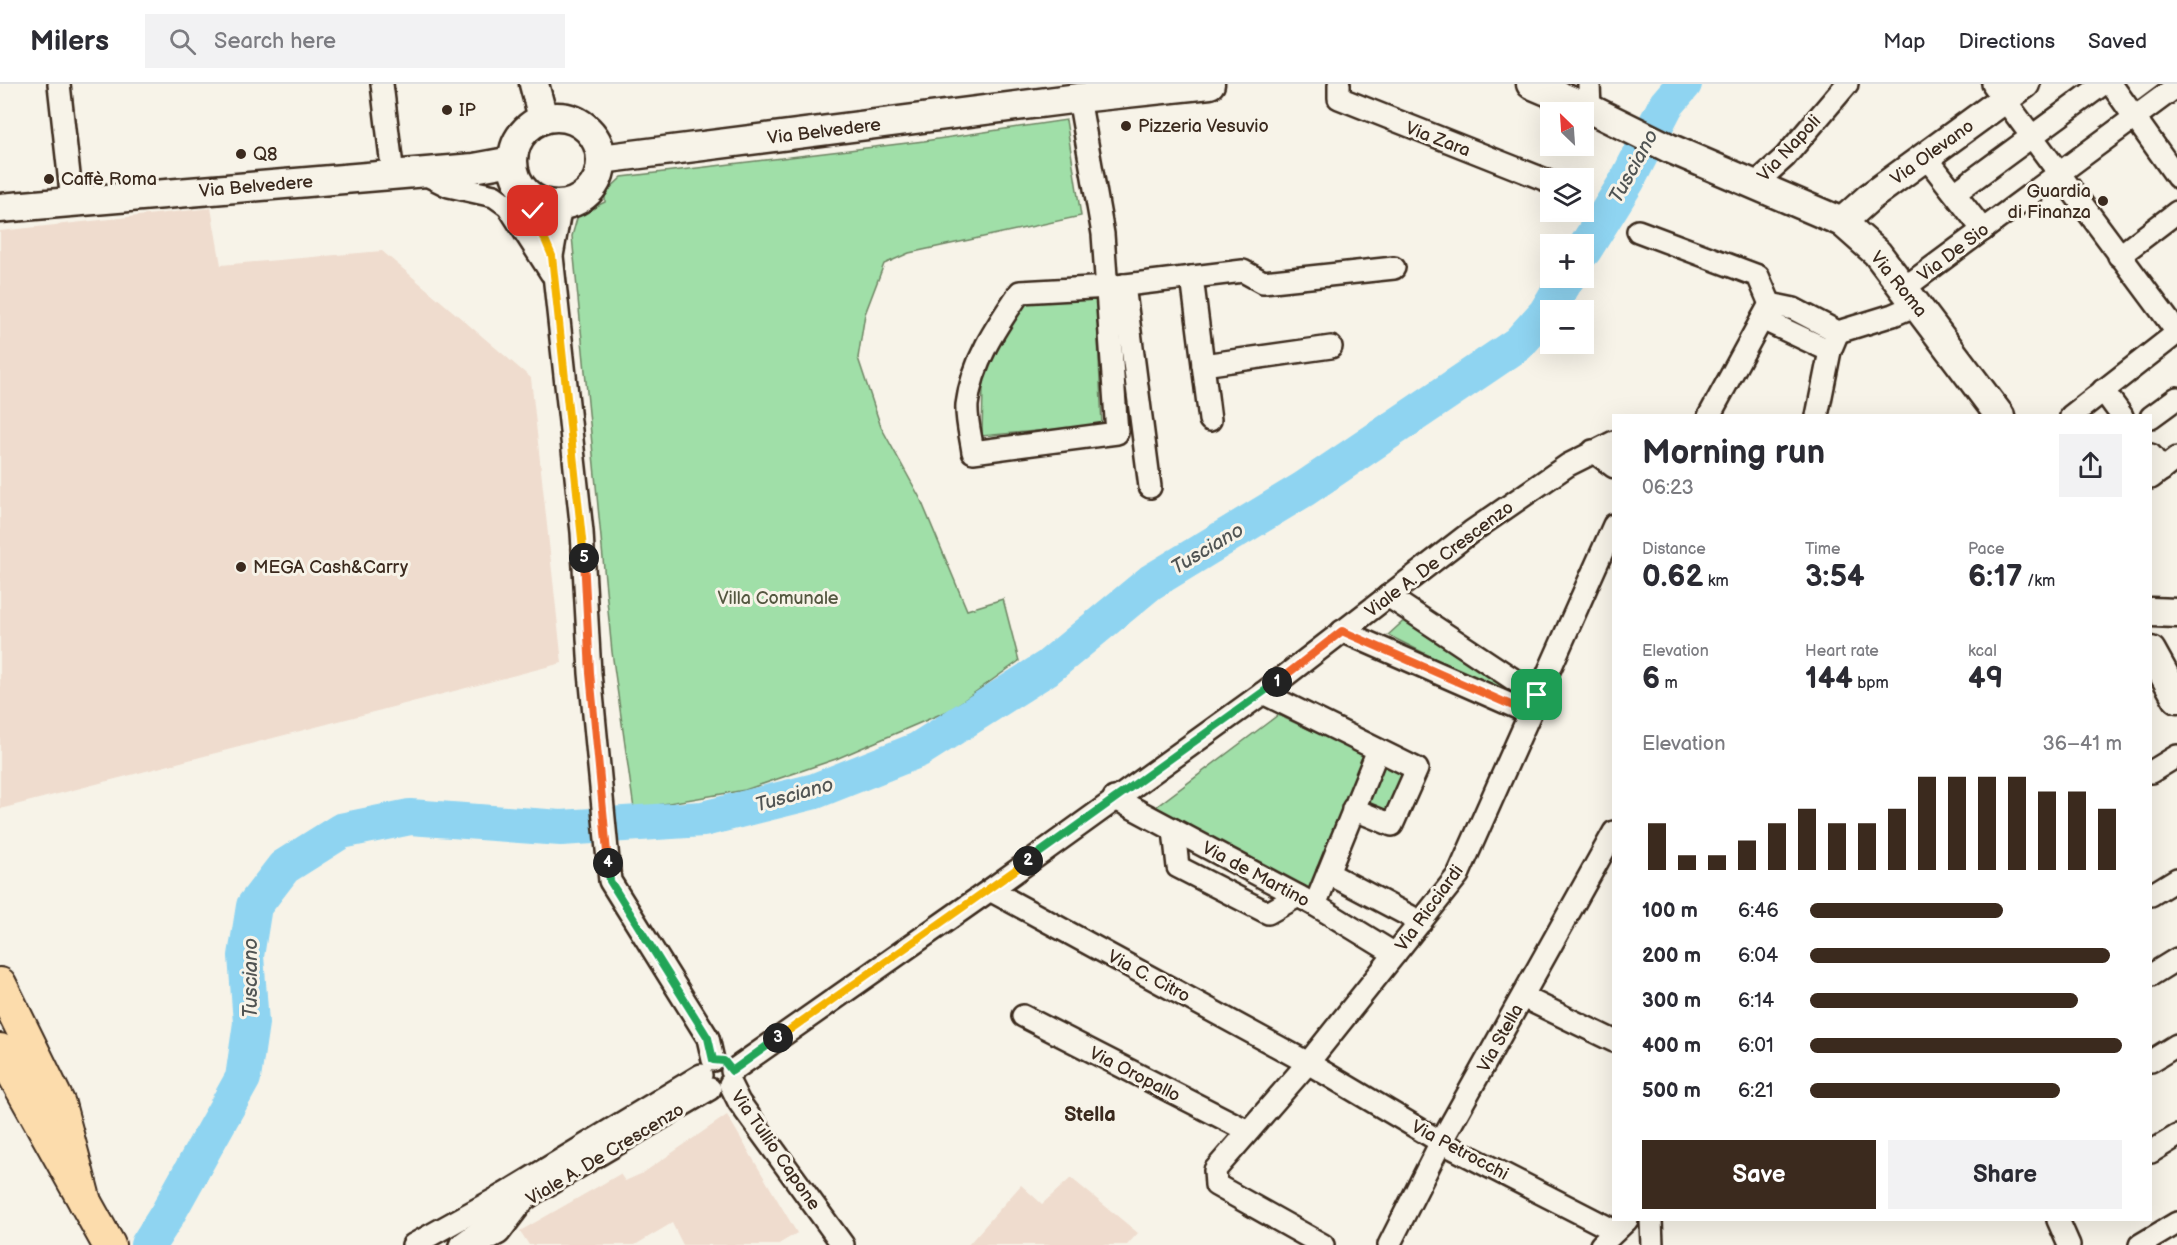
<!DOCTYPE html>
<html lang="en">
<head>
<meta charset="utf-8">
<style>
  :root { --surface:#fff; --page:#f2f2f3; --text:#2b2b33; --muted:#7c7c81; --line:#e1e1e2; --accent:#3b2a1e }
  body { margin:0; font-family:"Balsamiq Sans",sans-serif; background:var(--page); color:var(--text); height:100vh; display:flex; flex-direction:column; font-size:22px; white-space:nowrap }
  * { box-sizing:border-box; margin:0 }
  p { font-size:20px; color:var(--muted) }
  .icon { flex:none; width:33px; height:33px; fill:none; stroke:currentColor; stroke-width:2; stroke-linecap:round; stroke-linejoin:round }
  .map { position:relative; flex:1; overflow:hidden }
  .drawer { position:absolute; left:1612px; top:330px; width:540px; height:807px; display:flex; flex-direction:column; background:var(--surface); border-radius:0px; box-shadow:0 6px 24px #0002 }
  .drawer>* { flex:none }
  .needle { width:39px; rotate:335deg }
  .controls { position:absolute; left:1540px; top:18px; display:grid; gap:12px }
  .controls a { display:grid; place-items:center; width:54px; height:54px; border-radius:0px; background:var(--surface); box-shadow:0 6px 24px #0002; font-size:30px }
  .pin { position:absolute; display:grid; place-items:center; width:51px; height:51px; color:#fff; margin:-26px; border-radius:12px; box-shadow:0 3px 9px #0006 }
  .km { position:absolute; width:30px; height:30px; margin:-15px; border-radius:50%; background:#222; color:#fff; font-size:16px; line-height:30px; text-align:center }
  .round { display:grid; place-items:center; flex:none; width:63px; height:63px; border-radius:0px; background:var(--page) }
  .overview { display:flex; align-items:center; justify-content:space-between; height:102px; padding:0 30px }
  h1 { font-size:33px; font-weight:700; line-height:45px }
  .stats { display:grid; grid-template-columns:repeat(3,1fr); gap:9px; height:102px; padding:6px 30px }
  .stats div { display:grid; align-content:center }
  .stats b { font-size:30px; font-weight:700 }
  .stats small { font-size:16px; font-weight:400 }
  .stats p { font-size:16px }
  .chart { height:168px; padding:12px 30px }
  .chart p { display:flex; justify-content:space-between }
  .chart svg { width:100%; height:108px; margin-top:6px; stroke:var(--accent); stroke-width:6 }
  .cta { display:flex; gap:12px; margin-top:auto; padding:12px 30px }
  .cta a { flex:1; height:69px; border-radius:0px; background:var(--accent); color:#fff; font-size:24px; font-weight:700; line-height:69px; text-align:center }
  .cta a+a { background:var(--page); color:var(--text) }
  ul { padding:0 30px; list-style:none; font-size:20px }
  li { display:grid; grid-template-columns:96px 72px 1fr; align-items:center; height:45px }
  li i { height:15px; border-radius:8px; background:var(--accent) }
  header { display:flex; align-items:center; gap:36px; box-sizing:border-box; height:84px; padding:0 30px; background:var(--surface); border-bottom:2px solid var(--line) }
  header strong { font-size:28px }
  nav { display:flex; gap:33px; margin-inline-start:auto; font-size:21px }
  .search { width:420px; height:54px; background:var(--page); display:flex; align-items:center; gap:15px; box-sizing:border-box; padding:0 21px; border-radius:0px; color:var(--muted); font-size:22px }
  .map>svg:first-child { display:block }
  .built { fill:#efdcce }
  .green { fill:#a0dfa8; stroke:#6e8463; stroke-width:1.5 }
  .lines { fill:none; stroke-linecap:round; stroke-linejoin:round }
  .river { stroke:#8fd4f1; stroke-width:36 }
  .street-casing { stroke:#3b2a1e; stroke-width:26 }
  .secondary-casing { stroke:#3b2a1e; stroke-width:33 }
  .primary-casing { stroke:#3b2a1e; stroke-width:36 }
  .street { stroke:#f7f3e8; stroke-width:21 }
  .secondary { stroke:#f7f3e8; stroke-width:28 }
  .primary { stroke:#fcdcac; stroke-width:32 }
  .split-1-casing { stroke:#fff; stroke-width:12 }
  .split-2-casing { stroke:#fff; stroke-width:12 }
  .split-3-casing { stroke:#fff; stroke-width:12 }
  .split-4-casing { stroke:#fff; stroke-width:12 }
  .split-5-casing { stroke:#fff; stroke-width:12 }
  .split-6-casing { stroke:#fff; stroke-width:12 }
  .split-1 { stroke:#f0652b; stroke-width:8 }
  .split-2 { stroke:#22a559; stroke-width:8 }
  .split-3 { stroke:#f5b400; stroke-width:8 }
  .split-4 { stroke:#22a559; stroke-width:8 }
  .split-5 { stroke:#f0652b; stroke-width:8 }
  .split-6 { stroke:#f5b400; stroke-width:8 }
  .poi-dot { fill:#3b2a1e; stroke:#f7f3e8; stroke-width:2 }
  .labels { text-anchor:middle; stroke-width:6; stroke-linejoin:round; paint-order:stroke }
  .poi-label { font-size:18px; fill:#3b2a1e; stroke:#f7f3e8; text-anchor:start }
  .street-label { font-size:18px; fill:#3b2a1e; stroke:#f7f3e8 }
  .park-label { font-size:18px; fill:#545740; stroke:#f7f3e8 }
  .water-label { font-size:20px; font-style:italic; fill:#505453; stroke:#f7f3e8 }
  .neighbourhood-label { font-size:20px; font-weight:bold; fill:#3b2a1e; stroke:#f7f3e8 }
</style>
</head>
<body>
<header>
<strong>Milers</strong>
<div class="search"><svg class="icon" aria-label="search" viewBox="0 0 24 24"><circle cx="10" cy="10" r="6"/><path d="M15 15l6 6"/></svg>Search here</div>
<nav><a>Map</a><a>Directions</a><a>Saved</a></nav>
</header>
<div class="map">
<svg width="2177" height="1161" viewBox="0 0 2177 1161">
  <rect width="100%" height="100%" fill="#f7f3e8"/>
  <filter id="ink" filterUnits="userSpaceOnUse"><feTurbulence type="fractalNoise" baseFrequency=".0167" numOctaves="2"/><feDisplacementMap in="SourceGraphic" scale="12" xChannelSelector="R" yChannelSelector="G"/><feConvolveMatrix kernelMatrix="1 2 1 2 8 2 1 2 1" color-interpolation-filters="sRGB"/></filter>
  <g filter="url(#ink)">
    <!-- built -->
    <g class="built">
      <polygon points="211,124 221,181 382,167 531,294 562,579 0,725 0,147"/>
      <polygon points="727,1031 797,1149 777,1161 683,1161 672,1139 635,1161 529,1161 520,1147 620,1090 625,1097 643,1089"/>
      <polygon points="1071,1094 1138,1149 1127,1161 968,1161 1021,1101 1042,1120"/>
    </g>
    <!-- green -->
    <g class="green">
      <polygon points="1066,36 1081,132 909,169 884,180 865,230 858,274 881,343 920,414 967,526 1003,515 1019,577 950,626 836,675 745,706 634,725 612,568 572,152 578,131 605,118 605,109 622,93 924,57"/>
      <polygon points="1096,211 1102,341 982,352 983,301 993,263 1022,220"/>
      <polygon points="1408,533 1508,601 1504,609 1388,551"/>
      <polygon points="1278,631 1419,696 1396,748 1360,735 1324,817 1152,726"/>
    </g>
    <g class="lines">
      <!-- river -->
      <g class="river">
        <polyline points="1584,166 1627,97 1666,21 1684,0"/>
        <polyline points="148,1161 167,1131 243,994 251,939 246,872 254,822 284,783 341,747 410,733 561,744 703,735 815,707 918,666 1047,584 1151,498 1304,405 1518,260 1546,229 1567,194"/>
      </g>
      <!-- street casing -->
      <g class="street-casing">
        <g id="street">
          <polyline points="59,0 72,118"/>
          <polyline points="382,0 393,91"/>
          <polyline points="1339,0 1339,14 1551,98"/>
          <polyline points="1589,0 1590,25"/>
          <polyline points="1993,0 2177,248"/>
          <polyline points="2111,0 2177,93"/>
          <path d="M1079,14l24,136 14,199 -144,19c-2,-15 -7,-32 -6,-47 5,-43 29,-78 53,-113l89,-5 134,-16 20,11 131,-14"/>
          <polyline points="1926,73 1983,146"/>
          <polyline points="423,89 449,102 494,112 508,122 551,189"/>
          <polyline points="1754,101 1785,73 1847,0"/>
          <polyline points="1955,109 2103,0"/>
          <polyline points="529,112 549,166"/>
          <polyline points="561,121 552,172 582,448 590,589 610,797 708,954 713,976"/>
          <polyline points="1638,147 1758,192 1770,220"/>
          <polyline points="2119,172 2177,128"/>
          <polyline points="1192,193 1210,336"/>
          <polyline points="1124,201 1150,403"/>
          <polyline points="1903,205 2177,2"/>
          <polyline points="1770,220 1794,225 1838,248 1893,231 1916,221"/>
          <polyline points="1762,235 1830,267"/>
          <polyline points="1203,281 1331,263"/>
          <polyline points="2103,306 2122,332"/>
          <polyline points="1709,332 1770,220"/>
          <polyline points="1817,332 1830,267 1838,248"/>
          <polyline points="2071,332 2177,249"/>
          <polyline points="2151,333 2177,314"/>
          <polyline points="1593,367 1614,383"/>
          <polyline points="2151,371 2162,386"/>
          <polyline points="2151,394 2177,374"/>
          <polyline points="1388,512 1537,611"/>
          <polyline points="1342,547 1529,629"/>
          <polyline points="1263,609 1417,685 1392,741 1353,725"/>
          <polyline points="2151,688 2177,672"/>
          <polyline points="1114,714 1315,821 1395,870"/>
          <polyline points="1174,746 1178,783 1268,829 1298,812"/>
          <polyline points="1328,789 1421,838"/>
          <polyline points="990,806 1308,979 1441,1058 1615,1147"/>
          <polyline points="2151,811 2177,795"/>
          <polyline points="1315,821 1378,666"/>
          <polyline points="2151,891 2177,875"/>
          <polyline points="1523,913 1614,957"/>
          <polyline points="1023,932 1248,1047"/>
          <polyline points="2151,977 2177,961"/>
          <polyline points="732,987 990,806 1263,609 1471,448 1568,381 1614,358"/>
          <polyline points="730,1000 739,1018 843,1161"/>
          <polyline points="2151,1068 2177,1052"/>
          <polyline points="1651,1136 1652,1161"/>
          <polyline points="2058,1136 2069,1161"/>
          <polyline points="413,1161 503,1111"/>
          <polyline points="460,1161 485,1143 503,1111 701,991"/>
          <polyline points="477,1161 499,1149 524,1116 534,1109 710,1005"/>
          <polyline points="1323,1161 1216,1101 1215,1086 1308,979 1458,791 1614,441"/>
          <polyline points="1389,1161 1441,1058 1614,748"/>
          <polyline points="1601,1161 1627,1136"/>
          <polyline points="2140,1161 2177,1139"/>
        </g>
      </g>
      <!-- secondary casing -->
      <g class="secondary-casing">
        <g id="secondary">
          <polyline points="534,0 543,34"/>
          <polyline points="1531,0 1590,25 1669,64 1842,138 1877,169 2000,332"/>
          <circle cx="557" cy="77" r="44"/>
          <polyline points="601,75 1079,14 1210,0"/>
          <polyline points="0,124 474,84 512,77"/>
          <polyline points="1842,138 1870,113 2025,0"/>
          <polyline points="2151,528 2177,529"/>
          <polyline points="2151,567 2177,614"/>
        </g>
      </g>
      <!-- primary casing -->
      <g class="primary-casing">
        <g id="primary">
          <polyline points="0,900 59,1020 85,1118"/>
          <polyline points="0,966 109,1161"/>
        </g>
      </g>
      <!-- street -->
      <use href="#street" class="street"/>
      <!-- secondary -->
      <use href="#secondary" class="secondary"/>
      <!-- primary -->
      <use href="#primary" class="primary"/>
    </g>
  </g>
  <g class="lines" filter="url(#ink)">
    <!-- split-1 casing -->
    <g class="split-1-casing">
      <polyline id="split-1" points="1277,598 1342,547 1529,629 1537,611"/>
    </g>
    <!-- split-2 casing -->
    <g class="split-2-casing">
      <polyline id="split-2" points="1028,777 1277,598"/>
    </g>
    <!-- split-3 casing -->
    <g class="split-3-casing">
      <polyline id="split-3" points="778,954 1028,777"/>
    </g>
    <!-- split-4 casing -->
    <g class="split-4-casing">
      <polyline id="split-4" points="608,779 610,797 708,954 713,976 724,977 732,987 778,954"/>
    </g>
    <!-- split-5 casing -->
    <g class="split-5-casing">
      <polyline id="split-5" points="584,474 590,589 608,779"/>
    </g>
    <!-- split-6 casing -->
    <g class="split-6-casing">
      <polyline id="split-6" points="533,127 552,172 584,474"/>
    </g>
    <!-- split-1 -->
    <use href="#split-1" class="split-1"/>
    <!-- split-2 -->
    <use href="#split-2" class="split-2"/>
    <!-- split-3 -->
    <use href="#split-3" class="split-3"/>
    <!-- split-4 -->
    <use href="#split-4" class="split-4"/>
    <!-- split-5 -->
    <use href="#split-5" class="split-5"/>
    <!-- split-6 -->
    <use href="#split-6" class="split-6"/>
  </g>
  <!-- markers -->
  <g class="poi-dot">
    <circle cx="447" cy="26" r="6"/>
    <circle cx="1126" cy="42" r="6"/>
    <circle cx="241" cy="70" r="6"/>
    <circle cx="49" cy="95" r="6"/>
    <circle cx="2103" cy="117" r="6"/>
    <circle cx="241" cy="483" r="6"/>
  </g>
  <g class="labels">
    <!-- poi labels -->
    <g class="poi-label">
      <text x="459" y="32">IP</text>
      <text x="1138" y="48">Pizzeria Vesuvio</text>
      <text x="253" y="76">Q8</text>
      <text x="61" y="101">Caffè Roma</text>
      <text x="2091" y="113" text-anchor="end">Guardia<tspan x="2091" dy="21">di Finanza</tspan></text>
      <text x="253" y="489">MEGA Cash&amp;Carry</text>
    </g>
    <!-- street labels -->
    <g class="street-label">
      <text transform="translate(824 47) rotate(-7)" y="6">Via Belvedere</text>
      <text transform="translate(1438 55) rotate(21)" y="6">Via Zara</text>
      <text transform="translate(1789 64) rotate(-47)" y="6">Via Napoli</text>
      <text transform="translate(1932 68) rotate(-36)" y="6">Via Olevano</text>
      <text transform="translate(256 102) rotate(-5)" y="6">Via Belvedere</text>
      <text transform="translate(1953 168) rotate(-37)" y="6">Via De Sio</text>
      <text transform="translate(1899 200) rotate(51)" y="6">Via Roma</text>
      <text transform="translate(1439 475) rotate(-37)" y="6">Viale A. De Crescenzo</text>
      <text transform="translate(1256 790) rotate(28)" y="6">Via de Martino</text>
      <text transform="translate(1429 824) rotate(-54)" y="6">Via Ricciardi</text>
      <text transform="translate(1149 892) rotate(28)" y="6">Via C. Citro</text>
      <text transform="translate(1500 954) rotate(-61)" y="6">Via Stella</text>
      <text transform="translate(1135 990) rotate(27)" y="6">Via Oropallo</text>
      <text transform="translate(776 1066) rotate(55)" y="6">Via Tullio Capone</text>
      <text transform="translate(1460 1066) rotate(28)" y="6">Via Petrocchi</text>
      <text transform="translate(605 1070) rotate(-31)" y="6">Viale A. De Crescenzo</text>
    </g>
    <!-- park labels -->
    <g class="park-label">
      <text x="778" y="520">Villa Comunale</text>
    </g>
    <!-- water labels -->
    <g class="water-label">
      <text transform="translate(1633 82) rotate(-61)" y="7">Tusciano</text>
      <text transform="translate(1207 464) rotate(-31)" y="7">Tusciano</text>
      <text transform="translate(794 710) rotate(-16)" y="7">Tusciano</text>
      <text transform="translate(250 894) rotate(-90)" y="7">Tusciano</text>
    </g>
    <!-- neighbourhood labels -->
    <g class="neighbourhood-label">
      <text x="1090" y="1037">Stella</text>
    </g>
  </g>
</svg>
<div class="controls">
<a><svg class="needle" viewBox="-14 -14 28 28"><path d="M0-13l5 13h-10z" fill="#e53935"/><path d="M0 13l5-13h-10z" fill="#7c7c81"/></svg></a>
<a><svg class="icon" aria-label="layers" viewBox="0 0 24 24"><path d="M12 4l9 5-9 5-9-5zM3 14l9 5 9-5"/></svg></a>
<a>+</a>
<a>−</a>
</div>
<div class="pin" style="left:1537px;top:611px;background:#1e9e55"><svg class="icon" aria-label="arrive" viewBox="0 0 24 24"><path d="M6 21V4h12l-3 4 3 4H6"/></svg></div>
<div class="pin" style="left:533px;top:127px;background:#d93025"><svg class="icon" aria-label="check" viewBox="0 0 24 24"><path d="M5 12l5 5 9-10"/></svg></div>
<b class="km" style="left:1277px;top:598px">1</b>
<b class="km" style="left:1028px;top:777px">2</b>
<b class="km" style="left:778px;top:954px">3</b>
<b class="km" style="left:608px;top:779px">4</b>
<b class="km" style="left:584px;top:474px">5</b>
<section class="drawer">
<div class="overview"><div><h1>Morning run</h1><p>06:23</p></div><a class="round"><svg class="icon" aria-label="share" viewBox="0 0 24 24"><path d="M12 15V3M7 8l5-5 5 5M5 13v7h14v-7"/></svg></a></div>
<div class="stats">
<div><p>Distance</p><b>0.62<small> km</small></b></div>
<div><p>Time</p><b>3:54</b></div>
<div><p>Pace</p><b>6:17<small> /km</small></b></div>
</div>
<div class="stats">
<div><p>Elevation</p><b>6<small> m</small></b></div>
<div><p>Heart rate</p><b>144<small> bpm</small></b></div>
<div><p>kcal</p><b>49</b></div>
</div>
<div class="chart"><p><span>Elevation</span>36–41 m</p>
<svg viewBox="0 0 160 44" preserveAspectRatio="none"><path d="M5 44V25M15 44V38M25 44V38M35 44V32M45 44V25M55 44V19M65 44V25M75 44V25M85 44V19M95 44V6M105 44V6M115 44V6M125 44V6M135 44V12M145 44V12M155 44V19"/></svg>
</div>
<ul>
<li><b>100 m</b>6:46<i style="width:62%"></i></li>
<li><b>200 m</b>6:04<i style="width:96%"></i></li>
<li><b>300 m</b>6:14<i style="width:86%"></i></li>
<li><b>400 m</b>6:01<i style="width:100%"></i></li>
<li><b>500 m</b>6:21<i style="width:80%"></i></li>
</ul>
<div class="cta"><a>Save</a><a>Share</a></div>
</section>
</div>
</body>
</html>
